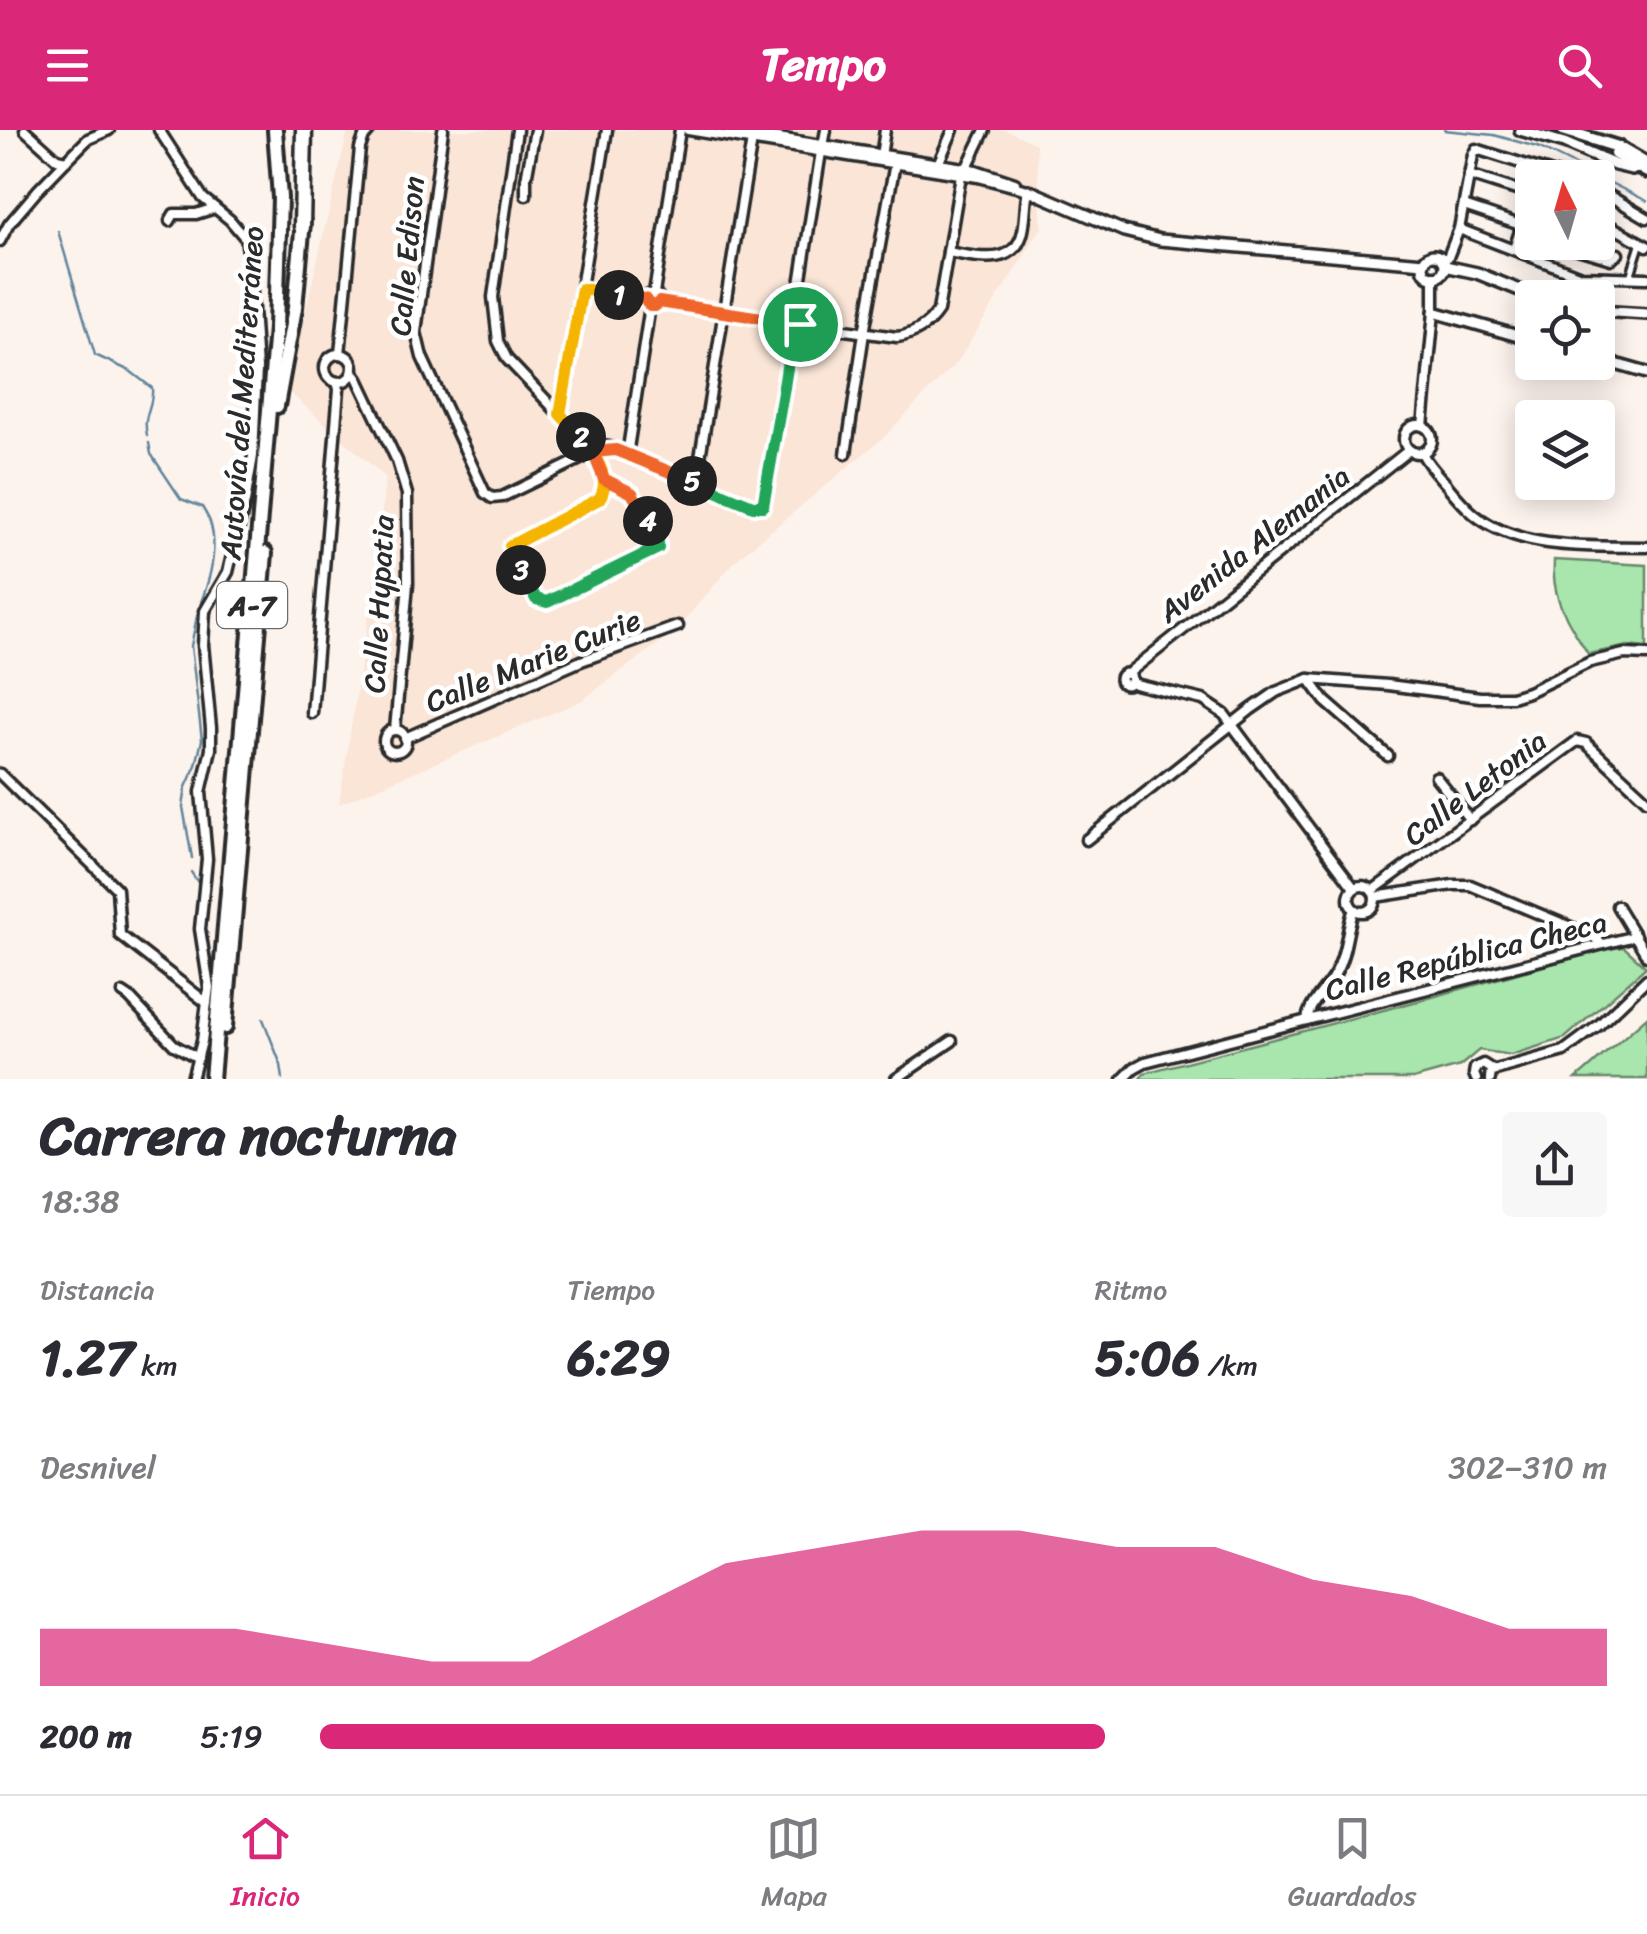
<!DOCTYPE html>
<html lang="es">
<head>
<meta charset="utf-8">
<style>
  :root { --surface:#fff; --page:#f7f7f7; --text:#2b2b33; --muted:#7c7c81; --line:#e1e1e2; --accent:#db2777 }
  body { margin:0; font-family:Sriracha,sans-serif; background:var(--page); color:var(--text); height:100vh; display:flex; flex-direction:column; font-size:38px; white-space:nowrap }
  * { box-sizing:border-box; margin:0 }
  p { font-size:32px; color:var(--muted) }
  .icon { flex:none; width:55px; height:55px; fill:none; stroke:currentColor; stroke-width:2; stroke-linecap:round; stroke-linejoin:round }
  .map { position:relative; height:949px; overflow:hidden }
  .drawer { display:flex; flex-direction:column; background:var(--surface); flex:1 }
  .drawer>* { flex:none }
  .needle { width:65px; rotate:355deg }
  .tools { position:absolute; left:1515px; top:30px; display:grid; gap:20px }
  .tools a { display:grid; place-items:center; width:100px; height:100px; border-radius:10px; background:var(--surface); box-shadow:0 5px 25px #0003; font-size:50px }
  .pin { position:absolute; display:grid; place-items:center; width:85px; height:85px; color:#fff; margin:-42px; border:5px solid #fff; border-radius:50%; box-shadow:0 2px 10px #0007 }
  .km { position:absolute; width:50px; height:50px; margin:-25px; border-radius:50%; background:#222; color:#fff; font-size:28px; line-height:50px; text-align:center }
  .round { display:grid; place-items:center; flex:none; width:105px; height:105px; border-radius:10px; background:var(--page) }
  .summary { display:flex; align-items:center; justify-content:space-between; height:170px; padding:0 40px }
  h1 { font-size:55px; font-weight:700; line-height:75px }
  .metrics { display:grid; grid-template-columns:repeat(3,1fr); gap:15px; height:170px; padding:10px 40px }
  .metrics div { display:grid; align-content:center }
  .metrics b { font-size:50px; font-weight:700 }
  .metrics small { font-size:28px; font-weight:400 }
  .metrics p { font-size:28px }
  .chart { height:280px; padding:20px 40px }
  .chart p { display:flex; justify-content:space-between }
  .chart svg { width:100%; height:180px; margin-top:10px; fill:var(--accent); opacity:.7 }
  ul { padding:0 40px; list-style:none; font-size:32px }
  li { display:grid; grid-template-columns:160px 120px 1fr; align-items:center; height:75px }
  li i { height:25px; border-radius:12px; background:var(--accent) }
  header { display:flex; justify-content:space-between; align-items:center; height:130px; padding:0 40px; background:var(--accent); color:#fff; font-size:45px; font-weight:700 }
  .menu { display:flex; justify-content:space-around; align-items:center; height:140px; border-top:2px solid var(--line); background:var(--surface); font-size:28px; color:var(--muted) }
  .menu a { display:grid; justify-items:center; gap:5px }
  .menu .current { color:var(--accent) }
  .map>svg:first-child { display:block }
  .built { fill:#fae5d7 }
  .green { fill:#a8e6ad; stroke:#6a886c; stroke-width:2.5 }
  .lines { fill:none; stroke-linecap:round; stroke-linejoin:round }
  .stream { stroke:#62859b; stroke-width:2.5 }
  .pedestrian-casing { stroke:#2b2b2b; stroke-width:12 }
  .minor-casing { stroke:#2b2b2b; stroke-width:15 }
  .tertiary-casing { stroke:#2b2b2b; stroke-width:16 }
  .secondary-casing { stroke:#2b2b2b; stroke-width:18 }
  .trunk-casing { stroke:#2b2b2b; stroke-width:20 }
  .motorway-casing { stroke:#2b2b2b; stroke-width:21 }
  .pedestrian { stroke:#fff; stroke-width:5 }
  .minor { stroke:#fff; stroke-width:8 }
  .tertiary { stroke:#fff; stroke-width:9 }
  .secondary { stroke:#fff; stroke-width:10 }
  .trunk { stroke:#fff; stroke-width:12 }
  .motorway { stroke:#fff; stroke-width:14 }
  .split-1-casing { stroke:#fff; stroke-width:20 }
  .split-2-casing { stroke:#fff; stroke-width:20 }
  .split-3-casing { stroke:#fff; stroke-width:20 }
  .split-4-casing { stroke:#fff; stroke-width:20 }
  .split-5-casing { stroke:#fff; stroke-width:20 }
  .split-6-casing { stroke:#fff; stroke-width:20 }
  .split-7-casing { stroke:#fff; stroke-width:20 }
  .split-1 { stroke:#f0652b; stroke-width:12 }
  .split-2 { stroke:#f5b400; stroke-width:12 }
  .split-3 { stroke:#f5b400; stroke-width:12 }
  .split-4 { stroke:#22a559; stroke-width:12 }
  .split-5 { stroke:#f0652b; stroke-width:12 }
  .split-6 { stroke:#22a559; stroke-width:12 }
  .split-7 { stroke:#22a559; stroke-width:12 }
  .labels { text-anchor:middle; stroke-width:9; stroke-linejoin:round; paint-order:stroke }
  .shield { fill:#fff; stroke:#6b6b6b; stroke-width:2.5 }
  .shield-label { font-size:28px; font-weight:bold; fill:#2b2b2b }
  .street-label { font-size:30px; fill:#2b2b2b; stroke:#fff }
</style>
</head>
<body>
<header><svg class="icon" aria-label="menu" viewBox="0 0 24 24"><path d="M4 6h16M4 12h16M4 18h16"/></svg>Tempo<svg class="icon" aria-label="search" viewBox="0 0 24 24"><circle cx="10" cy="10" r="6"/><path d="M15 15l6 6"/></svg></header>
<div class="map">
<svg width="1647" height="949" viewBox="0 0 1647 949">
  <rect width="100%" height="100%" fill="#fdf3ed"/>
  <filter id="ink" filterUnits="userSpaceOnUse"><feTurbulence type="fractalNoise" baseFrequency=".01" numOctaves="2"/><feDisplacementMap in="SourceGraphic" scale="20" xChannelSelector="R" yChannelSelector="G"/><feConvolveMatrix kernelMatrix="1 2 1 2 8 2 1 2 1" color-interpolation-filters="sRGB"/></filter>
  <g filter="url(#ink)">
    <!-- built -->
    <polygon class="built" points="348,0 1006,0 1036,14 1042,97 958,231 883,308 737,429 674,502 581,571 339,674 378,427 385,347 287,260"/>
    <!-- green -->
    <g class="green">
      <path d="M1554,430l93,5v83l-19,-2 -40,8c-20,-34 -37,-53 -34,-94z"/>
      <polygon points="1624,817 1646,837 1565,908 1511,925 1479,920 1460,936 1413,949 1140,949 1144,943 1418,871 1604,819"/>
      <polygon points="1647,887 1647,949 1576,949"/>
    </g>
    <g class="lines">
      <!-- stream -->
      <g class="stream">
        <polyline points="1444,0 1494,5 1540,18 1647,71"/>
        <path d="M58,101l37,124 35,16 22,17c2,18 -10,26 -5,47"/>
        <path d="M149,313l2,11 30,45 21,8c3,5 6,10 8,15 8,25 0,57 -9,80"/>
        <polyline points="192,728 183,677 186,657 196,635 202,610 191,516 197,486"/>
        <polyline points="191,742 199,754"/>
        <polyline points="263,889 281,935 283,949"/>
      </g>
      <!-- pedestrian casing -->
      <g class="pedestrian-casing">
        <polyline id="pedestrian" points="1630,147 1641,112"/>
      </g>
      <!-- minor casing -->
      <g class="minor-casing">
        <g id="minor">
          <polyline points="25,0 57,29 66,31"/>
          <polyline points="159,0 203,68 230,90 246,109 250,134 257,238 253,326 245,372 228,442 205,481 203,515 211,598 211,619 201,662 207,729 200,799 209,857 202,911 192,949"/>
          <polyline points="443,0 416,202 422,227 485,363 492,368 502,367 593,323 616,320"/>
          <path d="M517,0l-24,167 5,44 9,18 75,79c13,17 30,41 17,61l-90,47 27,53 11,3 111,-54v-7l-26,-48 -27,-14"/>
          <polyline points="688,0 978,47 1028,60"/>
          <polyline points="729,0 976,40 1015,53"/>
          <polyline points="823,16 826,0"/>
          <polyline points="881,26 885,0"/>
          <polyline points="938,34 953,0"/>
          <polyline points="966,39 985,0"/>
          <polyline points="527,44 535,0"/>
          <polyline points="1469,45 1532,65"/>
          <polyline points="526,48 526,65"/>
          <polyline points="1598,59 1647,88"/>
          <polyline points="1464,76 1532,99"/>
          <polyline points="1598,89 1647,116"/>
          <polyline points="170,91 174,84 196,84 215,78"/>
          <polyline points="1459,99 1581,146 1647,148"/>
          <polyline points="0,111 9,94 38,60 66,31 88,9 109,0"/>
          <polyline points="1571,117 1611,129 1618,124"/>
          <polyline points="1514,119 1532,65"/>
          <path d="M948,122c28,5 67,16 75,-21 3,-14 2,-28 5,-41"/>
          <polyline points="1442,129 1448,127 1459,99 1473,25 1476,19 1568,48"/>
          <polyline points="582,159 645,169"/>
          <polyline points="654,163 680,0"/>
          <polyline points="659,171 659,167 654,163 646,166 646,173 650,176 655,176 659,171 787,191"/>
          <polyline points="795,186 821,22"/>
          <path d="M800,194l-1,-5 -4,-3 -5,1 -3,4 2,5 4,3 5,-1 2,-4 97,13c16,-2 32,-12 41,-26l23,-136"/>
          <polyline points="340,224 360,18 364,7 370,0"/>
          <circle cx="339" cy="238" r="14"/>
          <polyline points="353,242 358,249 397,331 407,364 408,454 395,600"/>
          <polyline points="560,285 607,0"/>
          <circle cx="1418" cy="309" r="14"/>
          <polyline points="1423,296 1434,182 1434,146"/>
          <polyline points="585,313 609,317 753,376 763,376 793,199"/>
          <path d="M1422,323c6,12 15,21 24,31 10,12 20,25 33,34 46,33 114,28 168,29"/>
          <polyline points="846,324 864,203 895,33"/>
          <polyline points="627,325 650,176"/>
          <polyline points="696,352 752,10"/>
          <circle cx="1126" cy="549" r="5.5"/>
          <polyline points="1129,544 1131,541 1409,320"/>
          <polyline points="1309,549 1325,571 1388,626"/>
          <polyline points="1131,551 1135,554 1203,570 1224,584 1354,758"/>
          <polyline points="312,583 339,259 337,252"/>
          <circle cx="395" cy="611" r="11"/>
          <polyline points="405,608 581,531 678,496"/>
          <polyline points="0,644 117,759 120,805 207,873"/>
          <polyline points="1436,647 1470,690"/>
          <polyline points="1086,710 1250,580 1276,562 1309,549 1388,555 1480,567 1512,567 1528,562 1590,532 1624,524 1647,525"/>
          <circle cx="1362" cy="769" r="13"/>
          <polyline points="1372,761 1577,611 1586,613 1647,670"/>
          <polyline points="1375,767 1453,755 1470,755 1592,806 1603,814"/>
          <polyline points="1617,776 1647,826"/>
          <polyline points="123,863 129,867 174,915 198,928"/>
          <polyline points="1307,890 1635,806"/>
          <polyline points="1492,941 1564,921 1599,895 1647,849"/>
          <polyline points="896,949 952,911"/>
          <path d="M1123,949l11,-11 11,-6 162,-42c2,-18 21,-32 29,-48 11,-20 10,-42 18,-63"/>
          <polyline points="1476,949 1474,944 1475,938 1483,934 1491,939 1490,949"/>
        </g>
      </g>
      <!-- tertiary casing -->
      <g class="tertiary-casing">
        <g id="tertiary">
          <polyline points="1520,0 1564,13 1615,35 1632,39 1639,37"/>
          <polyline points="1028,60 1124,101 1160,110 1424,133"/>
          <circle cx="1434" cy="136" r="11"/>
          <polyline points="1445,136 1477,143 1539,168"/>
          <polyline points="1598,181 1647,184"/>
          <polyline points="1434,182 1532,210"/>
          <polyline points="1598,229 1647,243"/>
        </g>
      </g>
      <!-- secondary casing -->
      <g class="secondary-casing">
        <g id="secondary">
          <polyline points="1563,0 1618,17 1647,34"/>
          <polyline points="1615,24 1647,42"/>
        </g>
      </g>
      <!-- trunk casing -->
      <g class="trunk-casing">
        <g id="trunk">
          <polyline points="277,276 295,178 303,91"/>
          <polyline points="225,897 265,423"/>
          <polyline points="212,949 276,198 280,68 275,0"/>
        </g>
      </g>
      <!-- motorway casing -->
      <g class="motorway-casing">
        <polyline id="motorway" points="302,97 304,0"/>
      </g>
      <!-- pedestrian -->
      <use href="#pedestrian" class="pedestrian"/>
      <!-- minor -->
      <use href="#minor" class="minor"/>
      <!-- tertiary -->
      <use href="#tertiary" class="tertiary"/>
      <!-- secondary -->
      <use href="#secondary" class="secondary"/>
      <!-- trunk -->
      <use href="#trunk" class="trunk"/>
      <!-- motorway -->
      <use href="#motorway" class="motorway"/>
    </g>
  </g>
  <g class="lines" filter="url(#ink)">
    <!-- split-1 casing -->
    <g class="split-1-casing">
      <polyline id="split-1" points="619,165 645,169 650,176 655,176 659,172 788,192 790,187 795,186 799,189 800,194"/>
    </g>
    <!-- split-2 casing -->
    <g class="split-2-casing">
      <polyline id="split-2" points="581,307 560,284 582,159 619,165"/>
    </g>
    <!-- split-3 casing -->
    <g class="split-3-casing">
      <path id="split-3" d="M521,440l-11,-24 89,-47c14,-20 -5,-45 -18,-62"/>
    </g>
    <!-- split-4 casing -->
    <g class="split-4-casing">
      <polyline id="split-4" points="521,440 536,469 547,472 658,418 658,411 648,391"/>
    </g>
    <!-- split-5 casing -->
    <g class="split-5-casing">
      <polyline id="split-5" points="648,391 632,363 604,349 593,322 616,320 692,351"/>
    </g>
    <!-- split-6 casing -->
    <g class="split-6-casing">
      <polyline id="split-6" points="692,351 753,376 763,376 784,257"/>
    </g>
    <!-- split-7 casing -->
    <g class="split-7-casing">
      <polyline id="split-7" points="784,257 793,199 798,198 800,194"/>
    </g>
    <!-- split-1 -->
    <use href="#split-1" class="split-1"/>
    <!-- split-2 -->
    <use href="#split-2" class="split-2"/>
    <!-- split-3 -->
    <use href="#split-3" class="split-3"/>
    <!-- split-4 -->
    <use href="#split-4" class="split-4"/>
    <!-- split-5 -->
    <use href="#split-5" class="split-5"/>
    <!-- split-6 -->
    <use href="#split-6" class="split-6"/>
    <!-- split-7 -->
    <use href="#split-7" class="split-7"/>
  </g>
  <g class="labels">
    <!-- shield labels -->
    <rect class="shield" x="217" y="452" width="70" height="46" rx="8"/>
    <g class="shield-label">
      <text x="252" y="485">A-7</text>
    </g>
    <!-- street labels -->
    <g class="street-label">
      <text transform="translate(407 126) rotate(-85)" y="10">Calle Edison</text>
      <text transform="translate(242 263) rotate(-86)" y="10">Autovía del Mediterráneo</text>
      <text transform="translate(1254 414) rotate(-38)" y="10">Avenida Alemania</text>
      <text transform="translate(379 474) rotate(-87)" y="10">Calle Hypatia</text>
      <text transform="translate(533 531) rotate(-22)" y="10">Calle Marie Curie</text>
      <text transform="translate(1475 658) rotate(-37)" y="10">Calle Letonia</text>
      <text transform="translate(1466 826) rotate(-14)" y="10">Calle República Checa</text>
    </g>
  </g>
</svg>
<div class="tools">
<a><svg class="needle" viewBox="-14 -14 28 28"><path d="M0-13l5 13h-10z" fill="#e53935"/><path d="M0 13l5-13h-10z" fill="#7c7c81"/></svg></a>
<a><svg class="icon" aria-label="locate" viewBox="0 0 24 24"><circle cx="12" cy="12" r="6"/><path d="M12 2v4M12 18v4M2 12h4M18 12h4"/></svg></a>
<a><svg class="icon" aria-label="layers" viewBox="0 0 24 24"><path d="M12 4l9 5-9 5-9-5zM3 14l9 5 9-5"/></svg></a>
</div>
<div class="pin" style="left:800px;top:194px;background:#1e9e55"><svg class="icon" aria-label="arrive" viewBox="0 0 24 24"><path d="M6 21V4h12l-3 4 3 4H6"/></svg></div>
<b class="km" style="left:619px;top:165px">1</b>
<b class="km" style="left:581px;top:307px">2</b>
<b class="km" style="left:521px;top:440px">3</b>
<b class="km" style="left:648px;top:391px">4</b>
<b class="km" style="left:692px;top:351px">5</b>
</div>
<section class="drawer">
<div class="summary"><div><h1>Carrera nocturna</h1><p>18:38</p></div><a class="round"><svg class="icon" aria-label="share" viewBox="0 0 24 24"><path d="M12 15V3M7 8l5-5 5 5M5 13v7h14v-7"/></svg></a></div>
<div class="metrics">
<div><p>Distancia</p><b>1.27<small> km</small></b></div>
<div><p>Tiempo</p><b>6:29</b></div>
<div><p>Ritmo</p><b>5:06<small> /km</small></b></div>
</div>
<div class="chart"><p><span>Desnivel</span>302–310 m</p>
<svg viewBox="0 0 160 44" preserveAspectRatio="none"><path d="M0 44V30L10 30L20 30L30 34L40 38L50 38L60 26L70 14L80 10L90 6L100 6L110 10L120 10L130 18L140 22L150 30L160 30V44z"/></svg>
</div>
<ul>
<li><b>200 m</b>5:19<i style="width:61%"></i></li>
</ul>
</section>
<nav class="menu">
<a class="current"><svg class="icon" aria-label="home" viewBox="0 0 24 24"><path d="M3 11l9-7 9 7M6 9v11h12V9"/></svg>Inicio</a>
<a><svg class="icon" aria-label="map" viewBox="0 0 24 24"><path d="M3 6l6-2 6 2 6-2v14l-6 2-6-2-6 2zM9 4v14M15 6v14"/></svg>Mapa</a>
<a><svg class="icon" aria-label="saved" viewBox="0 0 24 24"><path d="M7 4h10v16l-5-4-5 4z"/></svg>Guardados</a>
</nav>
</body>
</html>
